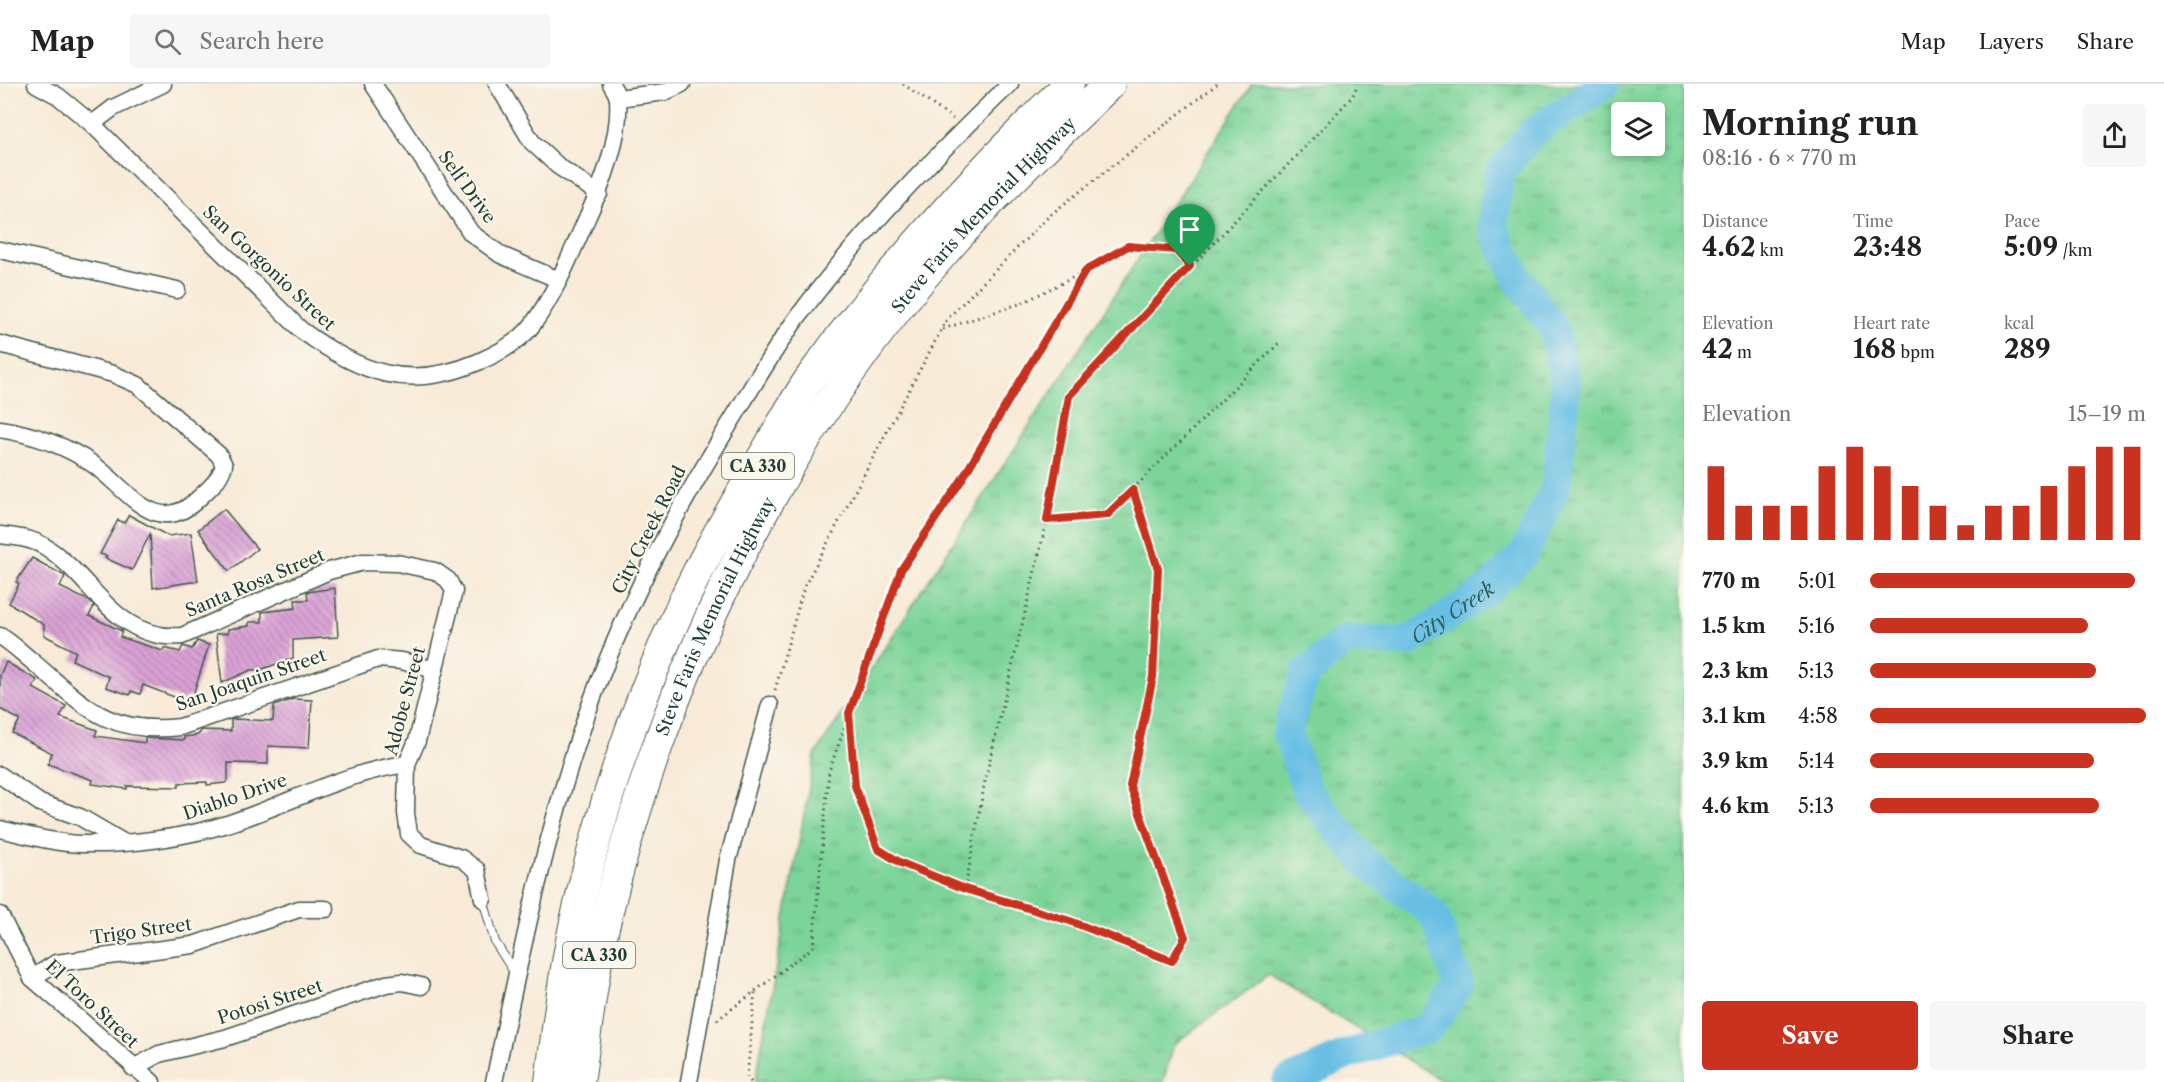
<!DOCTYPE html>
<html lang="en">
<head>
<meta charset="utf-8">
<style>
  :root { --surface:#fff; --page:#f6f6f6; --text:#222; --muted:#767676; --line:#e0e0e0; --accent:#c8321e }
  body { margin:0; font-family:"Libre Caslon Text",serif; background:var(--page); color:var(--text); height:100vh; display:flex; flex-direction:column; font-size:22px; white-space:nowrap }
  * { box-sizing:border-box; margin:0 }
  p { font-size:20px; color:var(--muted) }
  .icon { flex:none; width:33px; height:33px; fill:none; stroke:currentColor; stroke-width:2; stroke-linecap:round; stroke-linejoin:round }
  .map { position:relative; flex:1; overflow:hidden }
  .sheet { display:flex; flex-direction:column; background:var(--surface); width:480px }
  .sheet>* { flex:none }
  .buttons { position:absolute; left:1611px; top:18px; display:grid; gap:12px }
  .buttons a { display:grid; place-items:center; width:54px; height:54px; border-radius:6px; background:var(--surface); box-shadow:0 3px 9px #0003; font-size:30px }
  .pin { position:absolute; display:grid; place-items:center; width:51px; height:51px; color:#fff; margin:-62px -26px; border-radius:50% 50% 50% 0; rotate:-45deg; box-shadow:0 0 6px #0007 }
  .pin .icon { rotate:45deg }
  .round { display:grid; place-items:center; flex:none; width:63px; height:63px; border-radius:6px; background:var(--page) }
  .headline { display:flex; align-items:center; justify-content:space-between; height:102px; padding:0 18px }
  h1 { font-size:33px; font-weight:800; line-height:45px }
  .metrics { display:grid; grid-template-columns:repeat(3,1fr); gap:9px; height:102px; padding:6px 18px }
  .metrics div { display:grid; align-content:center }
  .metrics b { font-size:26px; font-weight:800 }
  .metrics small { font-size:16px; font-weight:400 }
  .metrics p { font-size:16px }
  .chart { height:168px; padding:12px 18px }
  .chart p { display:flex; justify-content:space-between }
  .chart svg { width:100%; height:108px; margin-top:6px; stroke:var(--accent); stroke-width:6 }
  .button { display:flex; gap:12px; margin-top:auto; padding:12px 18px }
  .button a { flex:1; height:69px; border-radius:6px; background:var(--accent); color:#fff; font-size:24px; font-weight:800; line-height:69px; text-align:center }
  .button a+a { background:var(--page); color:var(--text) }
  ul { padding:0 18px; list-style:none; font-size:20px }
  li { display:grid; grid-template-columns:96px 72px 1fr; align-items:center; height:45px }
  li i { height:15px; border-radius:8px; background:var(--accent) }
  header { display:flex; align-items:center; gap:36px; box-sizing:border-box; height:84px; padding:0 30px; background:var(--surface); border-bottom:2px solid var(--line) }
  header strong { font-size:28px }
  nav { display:flex; gap:33px; margin-inline-start:auto; font-size:21px }
  .search { width:420px; height:54px; background:var(--page); display:flex; align-items:center; gap:15px; box-sizing:border-box; padding:0 21px; border-radius:6px; color:var(--muted); font-size:22px }
  main { display:flex; flex:1; min-height:0 }
  .map>svg:first-child { display:block }
  .grass { fill:url(#grass-tufts); stroke:#4e8866; stroke-width:1.5; fill-rule:evenodd }
  .lines { fill:none; stroke-linecap:round; stroke-linejoin:round }
  .river { stroke:#67bfe4; stroke-width:30 }
  .building { fill:url(#building-back-hatch) }
  .service-casing { stroke:#40574c; stroke-width:10 }
  .minor-casing { stroke:#40574c; stroke-width:19 }
  .motorway-casing { stroke:#40574c; stroke-width:32 }
  .path { stroke:#40574c; stroke-width:3; stroke-dasharray:1.5 4.5; stroke-linecap:butt }
  .service { stroke:#fff; stroke-width:8 }
  .minor { stroke:#fff; stroke-width:16 }
  .motorway { stroke:#fff; stroke-width:30 }
  .route-casing { stroke:#fff; stroke-width:12 }
  .route { stroke:#c8321e; stroke-width:8 }
  .labels { text-anchor:middle; stroke-width:4.5; stroke-linejoin:round; paint-order:stroke }
  .shield { fill:#fbf7ec; stroke:#61756b; stroke-width:1.5 }
  .shield-label { font-size:16px; font-weight:bold; fill:#1f3d34 }
  .street-label { font-size:18px; fill:#1f3d34; stroke:#fbf7ec }
  .water-label { font-size:20px; font-style:italic; fill:#315e60; stroke:#fbf7ec }
</style>
</head>
<body>
<header>
<strong>Map</strong>
<div class="search"><svg class="icon" aria-label="search" viewBox="0 0 24 24"><circle cx="10" cy="10" r="6"/><path d="M15 15l6 6"/></svg>Search here</div>
<nav><a>Map</a><a>Layers</a><a>Share</a></nav>
</header>
<main>
<div class="map">
<svg width="1684" height="998" viewBox="0 0 1684 998">
  <defs>
    <pattern id="grass-tufts" width="24" height="20" patternUnits="userSpaceOnUse" patternTransform="scale(1.5)"><rect width="24" height="20" fill="#7cd499"/><path d="M3 7l-1-3M5 7V3M7 7l1-3M15 17l-1-3M17 17v-4M19 17l1-3" fill="none" stroke="#65ad7e"/></pattern>
    <pattern id="building-back-hatch" width="6" height="6" patternUnits="userSpaceOnUse" patternTransform="scale(1.5)"><rect width="6" height="6" fill="#daa1d5"/><path d="M-1 5l2 2M0 0l6 6M5-1l2 2" fill="none" stroke="#b084ae"/></pattern>
  </defs>
  <rect width="100%" height="100%" fill="#fbf7ec"/>
  <filter id="ink" filterUnits="userSpaceOnUse"><feTurbulence type="fractalNoise" baseFrequency=".0167" numOctaves="2"/><feDisplacementMap in="SourceGraphic" scale="12" xChannelSelector="R" yChannelSelector="G"/><feConvolveMatrix kernelMatrix="1 2 1 2 8 2 1 2 1" color-interpolation-filters="sRGB"/></filter>
  <filter id="wash" filterUnits="userSpaceOnUse"><feTurbulence type="fractalNoise" baseFrequency=".008" numOctaves="4" result="noise"/><feDisplacementMap in="SourceGraphic" scale="24" xChannelSelector="R" yChannelSelector="G"/><feGaussianBlur stdDeviation="1.35" result="paint"/><feColorMatrix in="noise" values="0 0 0 0 0 0 0 0 0 0 0 0 0 0 0 0 0 1.4 0 .05"/><feComposite in="paint" operator="in"/></filter>
  <g filter="url(#wash)">
    <rect width="100%" height="100%" fill="#f8ead7"/>
    <!-- grass -->
    <path class="grass" d="M1252,0h432v998h-240l-175,-107 -95,69 -11,38h-408l60,-327zM1622,28h32v34h-32z"/>
    <g class="lines">
      <!-- river -->
      <path class="river" id="s1" d="M1287,998l59,-27 83,-27 30,-43 -25,-71 -71,-53 -56,-70 -20,-59 18,-58 40,-34 63,2 79,-52 37,-36 32,-67 10,-98 -12,-61 -37,-50 -24,-51 6,-54 34,-41 72,-48"/>
    </g>
    <g id="blocks">
      <!-- building -->
      <g class="building">
        <polygon points="224,425 257,465 229,487 198,446"/>
        <polygon points="129,431 168,452 191,449 198,497 153,504 150,450 132,486 105,474 107,472 100,470 118,436 124,439"/>
        <polygon points="32,474 65,492 60,503 89,517 94,522 89,532 122,547 120,553 163,567 164,564 180,568 183,562 192,565 197,557 209,561 193,611 182,616 143,601 140,610 131,607 130,611 106,603 109,593 72,576 76,568 44,551 44,541 9,519 19,500 16,498"/>
        <polygon points="335,504 338,553 293,556 293,574 260,586 251,586 222,599 216,550 228,549 228,545 249,542 249,538 262,538 262,528 296,524 295,516 308,516 307,508"/>
        <polygon points="6,578 37,596 33,604 66,622 60,633 97,646 95,652 145,659 145,654 184,656 184,653 198,651 202,646 231,647 231,636 235,635 273,637 274,622 293,615 312,616 309,664 268,662 268,680 228,679 228,696 225,699 207,701 207,698 179,699 179,703 127,702 127,705 92,700 93,696 48,680 52,669 12,649 20,636 0,625 0,591"/>
      </g>
    </g>
  </g>
  <g filter="url(#ink)">
    <use href="#blocks" fill-opacity="0" stroke="#40574c" stroke-width="1.5"/>
    <g class="lines">
      <!-- service casing -->
      <g class="service-casing">
        <polyline id="service" points="483,815 495,858 516,891"/>
      </g>
      <!-- minor casing -->
      <g class="minor-casing">
        <g id="minor">
          <path d="M36,0l22,12 34,28 209,206c59,43 107,62 177,32 19,-8 43,-21 55,-38 23,-32 38,-70 54,-106 15,-32 34,-82 31,-118 0,-5 -4,-11 -7,-16"/>
          <polyline points="373,0 471,149 501,171 559,196"/>
          <polyline points="497,0 532,58 558,82 599,110"/>
          <polyline points="618,14 665,8 682,0"/>
          <polyline points="92,40 113,24 163,0"/>
          <polyline points="0,166 177,206"/>
          <path d="M0,260l113,30 25,11 81,70 5,10c-4,14 -13,22 -24,32 -43,44 -71,-7 -106,-32 -26,-19 -62,-31 -94,-36"/>
          <path d="M0,451c15,2 31,3 44,11 49,30 71,96 138,90l147,-65 34,-9 34,1 38,8 13,9 6,11 -37,150 -10,23 -1,49 3,21 12,11 40,13 16,12 6,29"/>
          <path d="M0,552c12,7 22,17 33,26 52,44 74,73 147,65l198,-68 24,2 33,9"/>
          <polyline points="0,691 40,719 80,733 121,757"/>
          <path d="M0,745c26,6 54,14 81,15 48,1 103,-6 149,-21 59,-19 114,-51 177,-59"/>
          <polyline points="0,831 32,894 152,998"/>
          <polyline points="32,894 56,879 193,861 299,825 326,825"/>
          <polyline points="133,984 159,970 225,954 386,900 402,898 421,902"/>
          <path d="M494,998c26,-124 51,-248 93,-368 35,-102 86,-197 142,-289 22,-36 43,-73 68,-107 63,-85 137,-161 213,-234"/>
          <polyline points="689,998 728,776 770,621"/>
        </g>
      </g>
      <!-- motorway casing -->
      <g class="motorway-casing">
        <g id="motorway">
          <path d="M550,998c7,-53 13,-107 25,-160 24,-109 62,-221 109,-322 23,-50 51,-96 78,-142 17,-28 32,-58 51,-84 76,-105 163,-201 256,-290"/>
          <path id="s2" d="M579,998c8,-52 13,-104 25,-155 58,-247 175,-487 343,-678 51,-58 108,-111 163,-165"/>
        </g>
      </g>
      <!-- path -->
      <g class="path">
        <polyline points="903,0 953,35"/>
        <polyline points="943,245 1022,219 1084,188"/>
        <polyline points="1048,436 1107,431 1280,258"/>
        <polyline points="775,606 804,503 947,235 1050,131 1217,0"/>
        <polyline points="850,633 855,702 878,765 901,779 965,805 1070,837 1172,877 1185,853 1130,702 1153,593 1158,485 1133,406"/>
        <polyline points="965,805 986,692 1047,436 1069,312 1352,13 1358,0"/>
        <polyline points="717,936 813,863 829,687 901,486 961,397 1086,186 1128,162 1176,166 1190,182"/>
        <polyline points="751,998 747,994 755,907"/>
      </g>
      <!-- service -->
      <use href="#service" class="service"/>
      <!-- minor -->
      <use href="#minor" class="minor"/>
      <!-- motorway -->
      <use href="#motorway" class="motorway"/>
    </g>
  </g>
  <g class="lines" filter="url(#ink)">
    <!-- route casing -->
    <g class="route-casing">
      <polygon id="route" points="1128,162 1176,166 1190,182 1069,312 1047,436 1107,431 1133,406 1158,485 1153,593 1130,702 1185,853 1172,877 1070,837 965,805 901,779 878,765 855,702 849,629 901,486 961,397 1086,186"/>
    </g>
    <!-- route -->
    <use href="#route" class="route"/>
  </g>
  <g class="labels">
    <!-- shield labels -->
    <g class="shield">
      <rect x="722" y="369" width="72" height="26" rx="4.5"/>
      <rect x="563" y="858" width="72" height="26" rx="4.5"/>
    </g>
    <g class="shield-label">
      <text x="758" y="388">CA 330</text>
      <text x="599" y="877">CA 330</text>
    </g>
    <!-- street labels -->
    <g class="street-label">
      <text transform="translate(467 103) rotate(54)" y="6">Self Drive</text>
      <text dy="6" stroke="none"><textPath href="#s2" startOffset="974">Steve Faris Memorial Highway</textPath></text>
      <text transform="translate(269 184) rotate(43)" y="6">San Gorgonio Street</text>
      <text transform="translate(649 446) rotate(-63)" y="6">City Creek Road</text>
      <text transform="translate(255 499) rotate(-23)" y="6">Santa Rosa Street</text>
      <text dy="6" stroke="none"><textPath href="#s2" startOffset="488">Steve Faris Memorial Highway</textPath></text>
      <text transform="translate(251 596) rotate(-19)" y="6">San Joaquin Street</text>
      <text transform="translate(405 617) rotate(-75)" y="6">Adobe Street</text>
      <text transform="translate(235 713) rotate(-19)" y="6">Diablo Drive</text>
      <text transform="translate(141 847) rotate(-8)" y="6">Trigo Street</text>
      <text transform="translate(270 918) rotate(-18)" y="6">Potosi Street</text>
      <text transform="translate(92 920) rotate(43)" y="6">El Toro Street</text>
    </g>
    <!-- water labels -->
    <g class="water-label">
      <text dy="7" stroke="none"><textPath href="#s1" startOffset="750">City Creek</textPath></text>
    </g>
  </g>
</svg>
<div class="buttons">
<a><svg class="icon" aria-label="layers" viewBox="0 0 24 24"><path d="M12 4l9 5-9 5-9-5zM3 14l9 5 9-5"/></svg></a>
</div>
<div class="pin" style="left:1190px;top:182px;background:#1e9e55"><svg class="icon" aria-label="arrive" viewBox="0 0 24 24"><path d="M6 21V4h12l-3 4 3 4H6"/></svg></div>
</div>
<section class="sheet">
<div class="headline"><div><h1>Morning run</h1><p>08:16 · 6 × 770 m</p></div><a class="round"><svg class="icon" aria-label="share" viewBox="0 0 24 24"><path d="M12 15V3M7 8l5-5 5 5M5 13v7h14v-7"/></svg></a></div>
<div class="metrics">
<div><p>Distance</p><b>4.62<small> km</small></b></div>
<div><p>Time</p><b>23:48</b></div>
<div><p>Pace</p><b>5:09<small> /km</small></b></div>
</div>
<div class="metrics">
<div><p>Elevation</p><b>42<small> m</small></b></div>
<div><p>Heart rate</p><b>168<small> bpm</small></b></div>
<div><p>kcal</p><b>289</b></div>
</div>
<div class="chart"><p><span>Elevation</span>15–19 m</p>
<svg viewBox="0 0 160 44" preserveAspectRatio="none"><path d="M5 44V14M15 44V30M25 44V30M35 44V30M45 44V14M55 44V6M65 44V14M75 44V22M85 44V30M95 44V38M105 44V30M115 44V30M125 44V22M135 44V14M145 44V6M155 44V6"/></svg>
</div>
<ul>
<li><b>770 m</b>5:01<i style="width:96%"></i></li>
<li><b>1.5 km</b>5:16<i style="width:79%"></i></li>
<li><b>2.3 km</b>5:13<i style="width:82%"></i></li>
<li><b>3.1 km</b>4:58<i style="width:100%"></i></li>
<li><b>3.9 km</b>5:14<i style="width:81%"></i></li>
<li><b>4.6 km</b>5:13<i style="width:83%"></i></li>
</ul>
<div class="button"><a>Save</a><a>Share</a></div>
</section>
</main>
</body>
</html>
